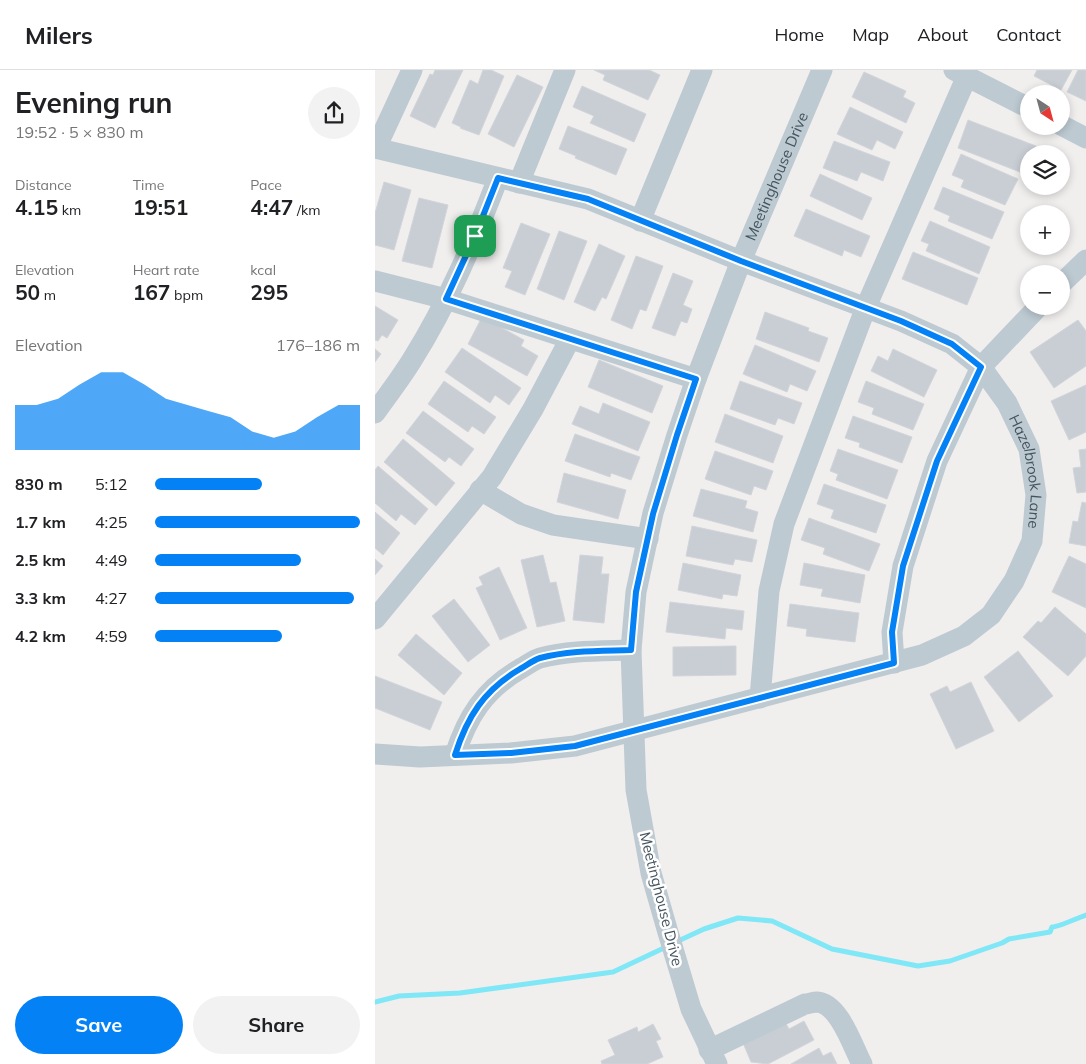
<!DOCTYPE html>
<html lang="en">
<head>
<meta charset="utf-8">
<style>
  :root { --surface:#fff; --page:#f2f2f2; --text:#202124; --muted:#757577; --line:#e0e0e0; --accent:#0482f5 }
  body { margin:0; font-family:Mulish,sans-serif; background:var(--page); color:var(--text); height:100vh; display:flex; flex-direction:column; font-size:19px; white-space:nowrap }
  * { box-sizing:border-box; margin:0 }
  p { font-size:16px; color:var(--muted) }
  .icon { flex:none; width:28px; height:28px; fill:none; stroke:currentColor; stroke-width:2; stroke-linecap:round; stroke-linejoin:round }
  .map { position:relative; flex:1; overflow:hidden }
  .panel { display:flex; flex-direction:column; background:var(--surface); width:375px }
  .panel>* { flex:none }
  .needle { width:32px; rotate:144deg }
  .tools { position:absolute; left:645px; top:15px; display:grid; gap:10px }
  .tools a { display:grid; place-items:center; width:50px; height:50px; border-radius:50%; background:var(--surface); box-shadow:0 2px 8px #0003; font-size:25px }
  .pin { position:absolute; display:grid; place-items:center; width:42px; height:42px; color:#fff; margin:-21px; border-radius:10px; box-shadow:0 2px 8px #0006 }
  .round { display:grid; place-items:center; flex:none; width:52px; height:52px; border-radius:26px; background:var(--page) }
  .headline { display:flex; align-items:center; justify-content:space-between; height:85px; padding:0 15px }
  h1 { font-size:28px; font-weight:700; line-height:38px }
  .metrics { display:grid; grid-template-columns:repeat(3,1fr); gap:8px; height:85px; padding:5px 15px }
  .metrics div { display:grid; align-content:center }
  .metrics b { font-size:21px; font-weight:700 }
  .metrics small { font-size:14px; font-weight:400 }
  .metrics p { font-size:14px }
  .chart { height:140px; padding:10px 15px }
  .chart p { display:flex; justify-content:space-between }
  .chart svg { width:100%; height:90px; margin-top:5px; fill:var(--accent); opacity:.7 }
  .primary-button { display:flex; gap:10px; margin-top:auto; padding:10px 15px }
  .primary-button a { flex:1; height:58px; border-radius:30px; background:var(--accent); color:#fff; font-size:20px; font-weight:700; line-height:58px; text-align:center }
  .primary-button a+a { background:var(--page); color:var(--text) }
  ul { padding:0 15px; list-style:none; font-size:16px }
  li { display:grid; grid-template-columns:80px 60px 1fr; align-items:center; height:38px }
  li i { height:12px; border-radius:6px; background:var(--accent) }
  header { display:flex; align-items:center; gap:30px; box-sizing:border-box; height:70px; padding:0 25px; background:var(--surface); border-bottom:1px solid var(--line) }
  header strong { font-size:24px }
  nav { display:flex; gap:28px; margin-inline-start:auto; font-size:18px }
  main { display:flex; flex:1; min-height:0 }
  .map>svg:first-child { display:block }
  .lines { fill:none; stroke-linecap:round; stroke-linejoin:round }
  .stream { stroke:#7fe7f6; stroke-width:5 }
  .building { fill:#c9ced4; stroke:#d1d5da }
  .minor { stroke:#bdcad2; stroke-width:21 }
  .route-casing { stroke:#fff; stroke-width:10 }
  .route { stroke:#0482f5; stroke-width:6 }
  .labels { text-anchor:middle; stroke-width:5; stroke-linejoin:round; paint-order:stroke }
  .street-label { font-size:15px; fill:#44545e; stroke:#fff }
</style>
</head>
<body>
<header>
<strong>Milers</strong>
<nav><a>Home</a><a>Map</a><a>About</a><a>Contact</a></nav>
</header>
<main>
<section class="panel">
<div class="headline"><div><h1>Evening run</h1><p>19:52 · 5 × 830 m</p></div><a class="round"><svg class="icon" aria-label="share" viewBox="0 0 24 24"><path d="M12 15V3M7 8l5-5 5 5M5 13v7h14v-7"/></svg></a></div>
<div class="metrics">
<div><p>Distance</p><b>4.15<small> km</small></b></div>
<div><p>Time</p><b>19:51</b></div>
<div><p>Pace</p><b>4:47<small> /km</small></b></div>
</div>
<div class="metrics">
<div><p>Elevation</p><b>50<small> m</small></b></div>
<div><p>Heart rate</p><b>167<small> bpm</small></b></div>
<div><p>kcal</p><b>295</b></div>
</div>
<div class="chart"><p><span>Elevation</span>176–186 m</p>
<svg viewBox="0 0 160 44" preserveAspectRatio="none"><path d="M0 44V22L10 22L20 19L30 12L40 6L50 6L60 12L70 19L80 22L90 25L100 28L110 35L120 38L130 35L140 28L150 22L160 22V44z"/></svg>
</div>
<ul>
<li><b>830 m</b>5:12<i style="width:52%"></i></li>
<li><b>1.7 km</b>4:25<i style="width:100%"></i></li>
<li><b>2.5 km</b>4:49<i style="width:71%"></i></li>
<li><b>3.3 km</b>4:27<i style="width:97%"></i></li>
<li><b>4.2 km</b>4:59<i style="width:62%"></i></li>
</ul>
<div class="primary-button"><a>Save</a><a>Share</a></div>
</section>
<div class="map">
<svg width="711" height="994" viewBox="0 0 711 994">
  <rect width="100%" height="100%" fill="#f1eeee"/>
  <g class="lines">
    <!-- stream -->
    <g class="stream">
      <path d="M301,872l28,-13 34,-11 34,3 60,28 86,17 32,-5 52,-18 7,-4 41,-7 2,-5c7,0 25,-9 34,-12"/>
      <polyline points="0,932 24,926 85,923 238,902 291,877"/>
    </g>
  </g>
  <!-- building -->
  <g class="building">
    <polygon points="60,0 88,0 60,58 35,46 55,4 58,5"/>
    <polygon points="108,0 116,0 129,6 104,65 85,58 86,57 77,53 95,10 103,14"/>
    <polygon points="219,0 274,0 285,5 273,30 228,10 230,5"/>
    <polygon points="662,0 697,0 686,20 659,6"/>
    <polygon points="703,0 711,0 711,31 692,22"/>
    <polygon points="489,2 531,21 528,27 540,33 531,53 477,27"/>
    <polygon points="142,5 168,17 139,77 113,64"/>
    <polygon points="207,16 271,44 259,72 215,53 219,46 198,37"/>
    <polygon points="475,37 528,62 520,79 502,70 497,80 462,64"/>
    <polygon points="593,50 661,76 658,84 654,84 654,96 650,104 583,78"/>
    <polygon points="193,56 252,79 241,105 200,88 201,86 184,79"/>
    <polygon points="459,71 515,92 508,111 486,102 482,111 448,98"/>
    <polygon points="586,84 643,109 630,135 586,117 589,110 577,105"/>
    <polygon points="445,104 497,128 487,150 435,126"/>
    <polygon points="9,112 36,120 19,180 0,175 0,143"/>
    <polygon points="568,117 629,142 617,169 573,151 575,146 559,139"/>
    <polygon points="44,128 73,135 57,198 27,191"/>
    <polygon points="431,139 495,166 486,187 469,180 467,186 419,166"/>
    <polygon points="555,151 615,177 604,204 551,181 554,174 546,171"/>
    <polygon points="146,153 175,164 150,225 130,217 137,201 128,198"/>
    <polygon points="184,161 212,171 189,230 162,219"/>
    <polygon points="224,174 250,186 231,229 227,227 220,241 199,232"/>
    <polygon points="538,182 603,208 592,235 527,209"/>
    <polygon points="261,186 288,196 271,241 265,239 257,259 236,250"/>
    <polygon points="298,203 318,211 308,235 317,239 312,253 306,251 300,266 277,258"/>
    <polygon points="0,236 23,250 12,268 7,265 3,271 0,270"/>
    <polygon points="390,242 434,258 433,261 453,268 444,292 381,269"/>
    <polygon points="107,247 149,270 146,276 163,286 152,306 93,274"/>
    <polygon points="703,250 711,261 711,296 679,318 655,282"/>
    <polygon points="380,275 441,301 432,321 415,314 412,322 368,304"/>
    <polygon points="87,278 146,318 134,335 120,325 115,333 70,302"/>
    <polygon points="0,279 6,284 0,292"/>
    <polygon points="518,279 562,300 549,327 496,301 503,286 513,291"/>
    <polygon points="224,290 288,316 277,343 213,317"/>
    <polygon points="69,311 121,347 109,364 97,356 93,362 53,334"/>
    <polygon points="365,311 427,333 419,354 403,348 400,355 355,339"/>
    <polygon points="491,311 549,334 538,360 497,344 499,338 483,332"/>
    <polygon points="711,315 711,362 694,370 676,331"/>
    <polygon points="228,333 275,352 263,381 197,354 205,336 224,344"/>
    <polygon points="48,341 99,379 86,396 74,387 70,392 31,363"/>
    <polygon points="350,344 408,366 398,393 340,372"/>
    <polygon points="478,346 537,367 527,393 484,377 485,373 470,368"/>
    <polygon points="200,364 265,387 256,410 236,403 235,407 190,391"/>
    <polygon points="28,369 80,413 61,436 9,392"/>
    <polygon points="463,379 523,400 512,429 461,410 463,404 455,401"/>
    <polygon points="711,379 711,422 702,423 698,398 706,397 704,380"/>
    <polygon points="340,381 398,401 391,420 379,416 376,425 330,409"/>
    <polygon points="3,396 53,439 40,455 26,444 21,451 0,433 0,400"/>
    <polygon points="189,403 251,420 243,449 182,432"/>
    <polygon points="449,414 511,435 501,463 456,448 459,440 442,434"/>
    <polygon points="326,419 372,431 370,438 383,442 378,462 318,446"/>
    <polygon points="707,432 711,433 711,476 694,473 698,451 703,452"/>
    <polygon points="0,442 25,463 8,485 0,478"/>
    <polygon points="434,448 505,474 494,501 448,484 450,478 426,470"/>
    <polygon points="317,456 382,470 377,492 360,489 358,495 311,486"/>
    <polygon points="168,485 175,513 181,512 190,551 162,557 146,490"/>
    <polygon points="205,485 228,487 226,504 234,504 229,553 198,550"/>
    <polygon points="694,486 711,494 711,538 677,522"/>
    <polygon points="0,489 8,496 0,505"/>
    <polygon points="308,493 366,505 362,526 348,524 347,529 303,520"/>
    <polygon points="429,493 490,505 485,533 446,526 448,519 425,515"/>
    <polygon points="124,497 152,558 125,570 101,518 108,515 104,507"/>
    <polygon points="79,529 115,575 93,592 57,546"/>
    <polygon points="295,532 369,541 367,560 351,558 350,569 291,562"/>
    <polygon points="415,534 484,543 480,572 431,566 432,559 412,556"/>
    <polygon points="680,537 711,564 711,586 693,606 648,567 663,551 666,553"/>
    <polygon points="41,564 87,603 69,625 23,585"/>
    <polygon points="361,576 361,605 298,606 298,577"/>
    <polygon points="643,581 678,626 644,652 609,607"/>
    <polygon points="0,606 67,632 55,660 0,638"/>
    <polygon points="596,612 619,661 581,679 555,624 572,616 575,622"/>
    <polygon points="429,951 439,970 393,994 376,992 368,973 410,952 414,959"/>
    <polygon points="278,954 286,969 281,971 288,987 272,994 227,994 226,991 240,985 233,970 262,957 263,962"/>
    <polygon points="444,978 448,986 456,982 462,994 416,994"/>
  </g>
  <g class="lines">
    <!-- minor -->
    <g class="minor">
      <polyline points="579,0 654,38"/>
      <polyline points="686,55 711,68"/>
      <path id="s1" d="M0,78l213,51 153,62 160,60 51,23 29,23 26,36 22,46 7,46 -4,46 -18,40 -23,34 -27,21 -42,19 -347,91 -64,7 -91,4 -45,-3"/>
      <polyline points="1,78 37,0"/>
      <polyline points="144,113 190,0"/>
      <polyline points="265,151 327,0"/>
      <polyline points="0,211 71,229 321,309"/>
      <polyline points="686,214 711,190"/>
      <path d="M0,343c12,-17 26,-35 37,-53 36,-57 62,-119 86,-182"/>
      <polyline points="105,420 146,444 178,455 273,469"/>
      <polyline points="0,549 117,407 158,339 195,269"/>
      <polyline points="519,593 517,562 528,496 562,391 606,297 664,236"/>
      <polyline points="385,628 394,521 409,454 491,237 592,6"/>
      <path d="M80,685c12,-38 29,-65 65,-86 6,-3 13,-9 20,-11 30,-8 61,-7 91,-8"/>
      <path d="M334,980l96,-46c3,0 8,-2 12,-2 22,1 36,45 45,62"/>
      <path id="s2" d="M342,994l-26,-55 -24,-80 -16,-56 -15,-83 -5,-140 5,-58 17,-79 24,-78 19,-56 45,-118 81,-191"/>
    </g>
  </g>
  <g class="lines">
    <!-- route casing -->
    <g class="route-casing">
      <path id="route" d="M123,108l90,21 153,62 160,60 51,23 29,23 -44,94 -34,105 -11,66 2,31 -319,83 -64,7 -56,2c12,-38 29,-65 65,-86 6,-3 13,-9 20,-11 30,-8 61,-7 91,-8l5,-58 17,-78 24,-79 19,-56 -250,-80 29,-63z"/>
    </g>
    <!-- route -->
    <use href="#route" class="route"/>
  </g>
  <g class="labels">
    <!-- street labels -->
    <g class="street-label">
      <text dy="5" stroke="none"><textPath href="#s2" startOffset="925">Meetinghouse Drive</textPath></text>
      <text dy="5" stroke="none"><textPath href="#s1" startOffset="765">Hazelbrook Lane</textPath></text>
      <text transform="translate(286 829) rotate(76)" y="5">Meetinghouse Drive</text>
    </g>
  </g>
</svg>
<div class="tools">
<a><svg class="needle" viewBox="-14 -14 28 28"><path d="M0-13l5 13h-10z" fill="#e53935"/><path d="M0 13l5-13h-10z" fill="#757577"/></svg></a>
<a><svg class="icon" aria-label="layers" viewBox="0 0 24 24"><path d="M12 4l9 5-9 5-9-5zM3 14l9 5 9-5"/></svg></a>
<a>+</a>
<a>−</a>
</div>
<div class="pin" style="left:100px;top:166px;background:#1e9e55"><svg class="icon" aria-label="arrive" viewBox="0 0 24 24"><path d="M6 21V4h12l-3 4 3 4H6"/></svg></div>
</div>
</main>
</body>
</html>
